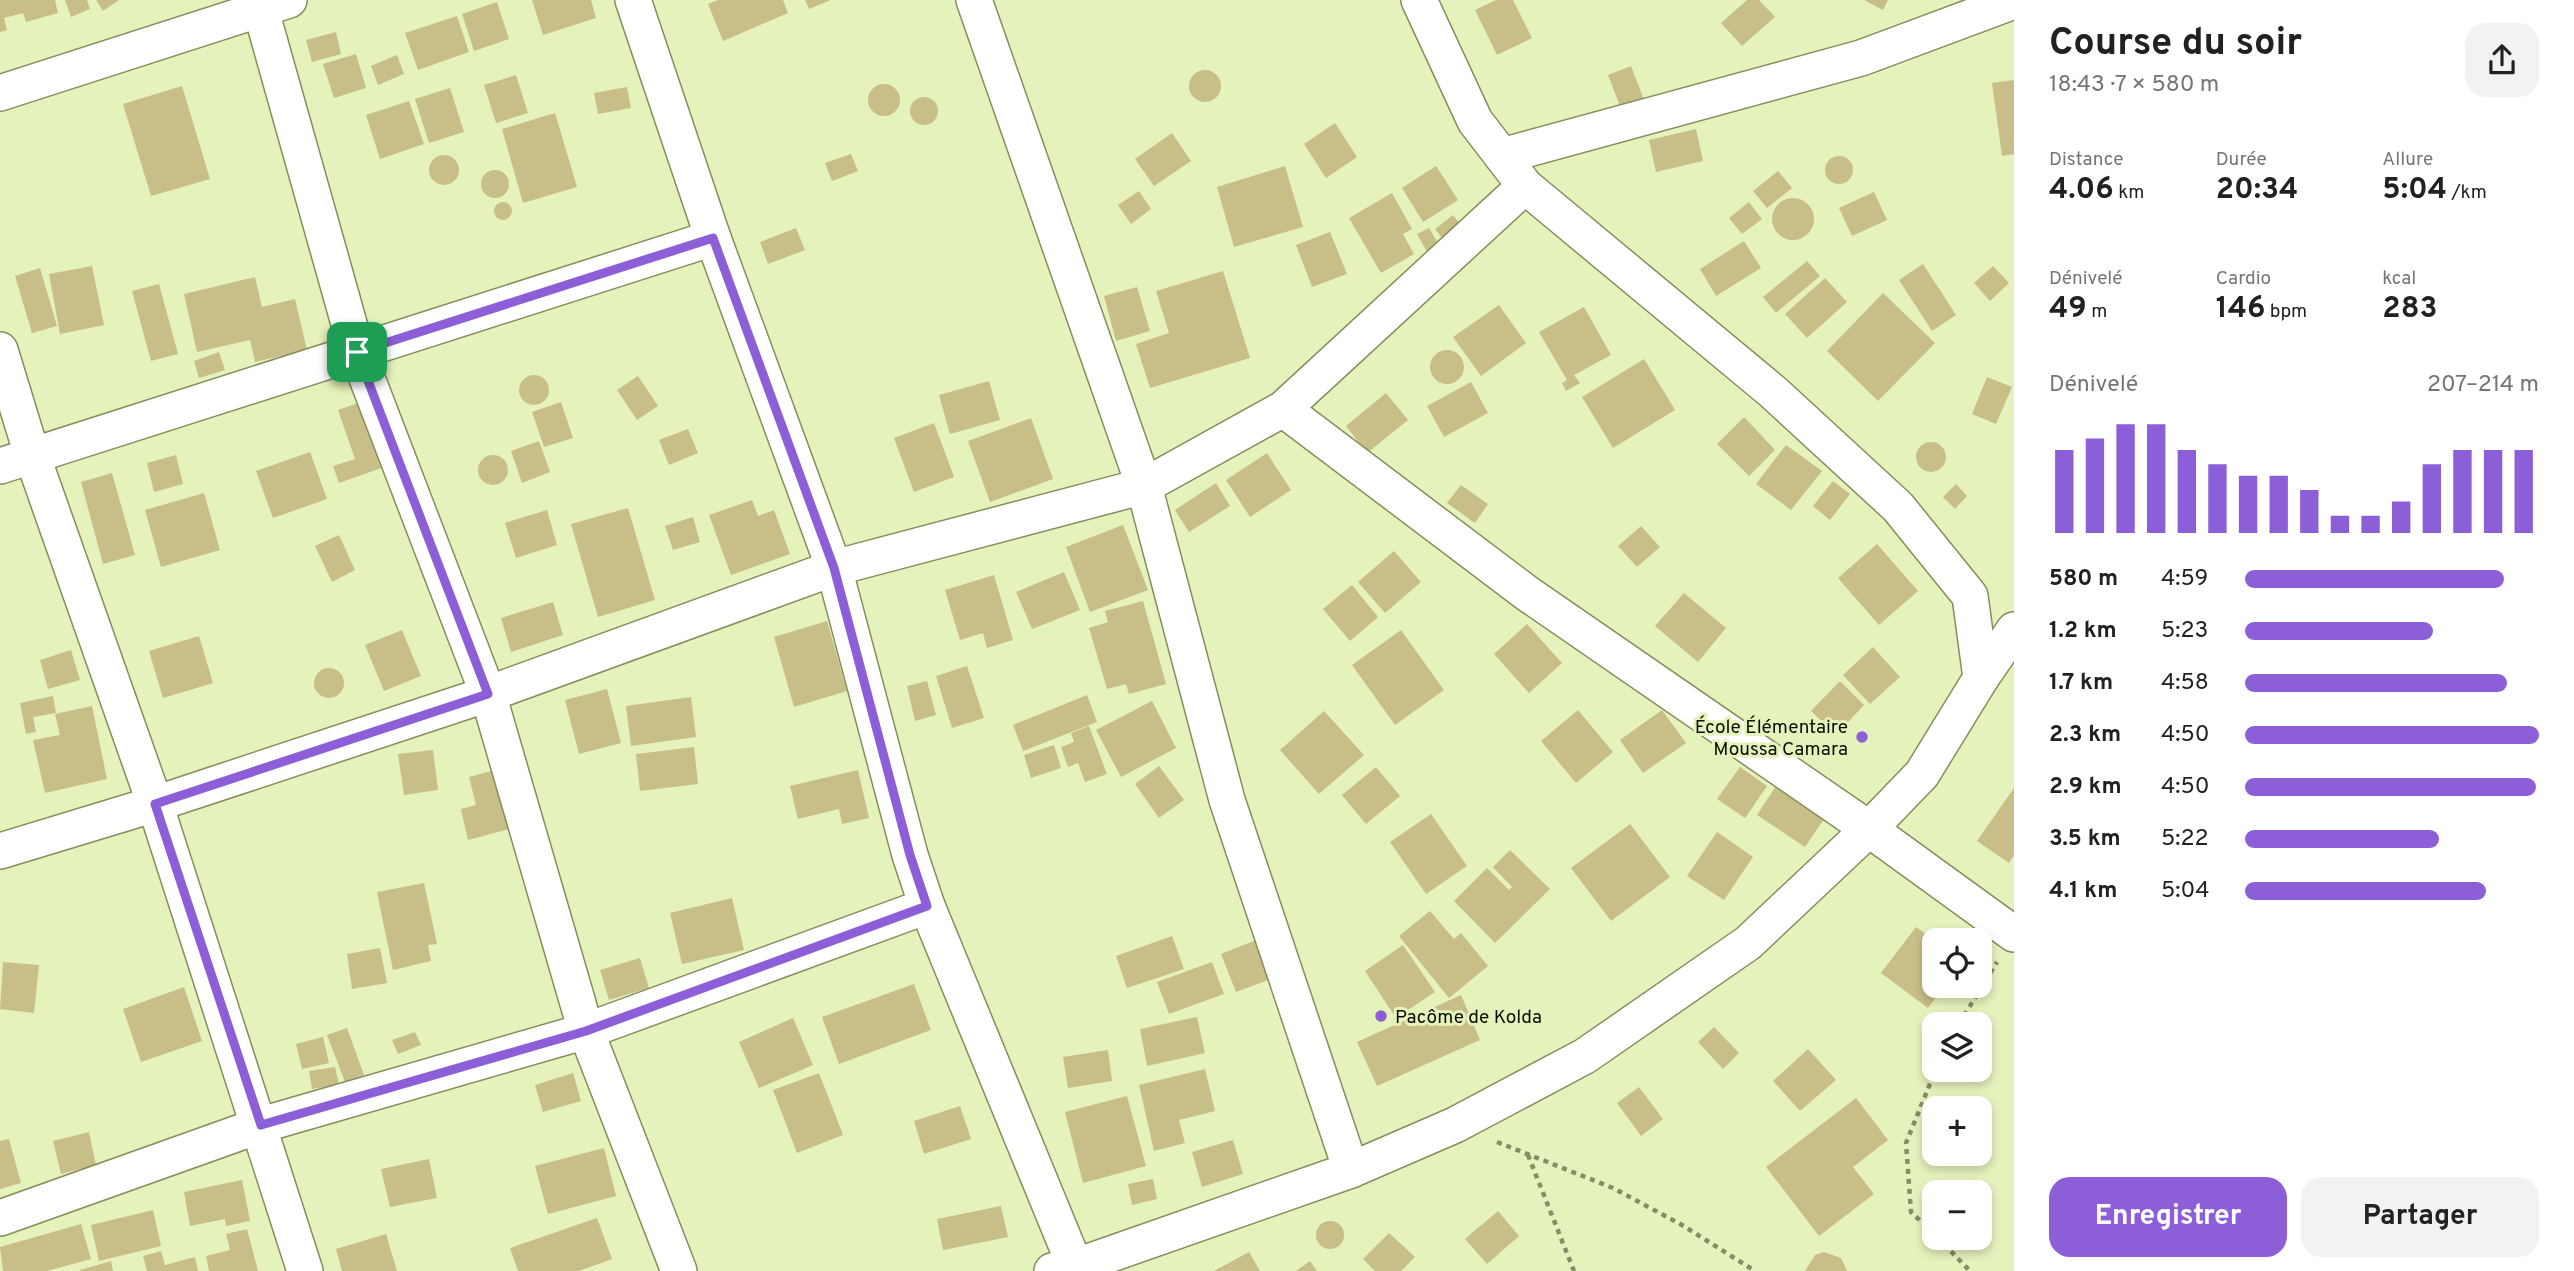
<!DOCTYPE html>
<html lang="fr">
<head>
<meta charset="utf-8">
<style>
  :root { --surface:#fff; --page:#f2f2f2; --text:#202124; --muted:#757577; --accent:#8c5ed7 }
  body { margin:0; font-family:Overpass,sans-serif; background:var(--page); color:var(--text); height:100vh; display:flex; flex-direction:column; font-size:26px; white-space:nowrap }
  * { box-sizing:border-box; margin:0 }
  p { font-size:23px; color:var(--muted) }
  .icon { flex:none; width:38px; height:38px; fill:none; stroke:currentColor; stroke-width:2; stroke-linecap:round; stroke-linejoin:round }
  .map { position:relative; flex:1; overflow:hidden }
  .side { display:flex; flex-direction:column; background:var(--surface); width:560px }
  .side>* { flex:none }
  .tools { position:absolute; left:1922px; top:928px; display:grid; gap:14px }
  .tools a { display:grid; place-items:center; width:70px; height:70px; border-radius:14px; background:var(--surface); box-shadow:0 4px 10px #0003; font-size:35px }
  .pin { position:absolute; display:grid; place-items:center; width:60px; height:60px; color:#fff; margin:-30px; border-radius:14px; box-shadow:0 4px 10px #0006 }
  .round { display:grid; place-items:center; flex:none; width:74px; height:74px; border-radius:21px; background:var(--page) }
  .overview { display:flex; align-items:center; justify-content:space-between; height:119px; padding:0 35px }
  h1 { font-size:38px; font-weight:700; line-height:52px }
  .metrics { display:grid; grid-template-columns:repeat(3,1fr); gap:10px; height:119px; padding:7px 35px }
  .metrics div { display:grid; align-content:center }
  .metrics b { font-size:30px; font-weight:700 }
  .metrics small { font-size:19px; font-weight:400 }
  .metrics p { font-size:19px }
  .chart { height:196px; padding:14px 35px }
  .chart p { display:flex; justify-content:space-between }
  .chart svg { width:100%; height:126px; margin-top:7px; stroke:var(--accent); stroke-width:6 }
  .action { display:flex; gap:14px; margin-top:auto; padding:14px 35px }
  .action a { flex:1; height:80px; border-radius:21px; background:var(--accent); color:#fff; font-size:28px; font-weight:700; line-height:80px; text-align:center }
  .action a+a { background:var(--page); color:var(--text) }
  ul { padding:0 35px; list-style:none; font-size:23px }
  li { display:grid; grid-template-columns:112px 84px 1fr; align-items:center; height:52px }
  li i { height:18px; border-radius:9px; background:var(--accent) }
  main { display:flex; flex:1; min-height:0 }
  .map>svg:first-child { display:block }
  .building { fill:#c8be88 }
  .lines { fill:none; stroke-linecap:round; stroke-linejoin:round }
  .minor-casing { stroke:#848e5c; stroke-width:38 }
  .path { stroke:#848c68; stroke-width:4.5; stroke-dasharray:5 5; stroke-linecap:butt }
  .minor { stroke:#fff; stroke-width:35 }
  .route-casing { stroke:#fff; stroke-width:14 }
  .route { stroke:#8c5ed7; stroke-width:9 }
  .poi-dot { fill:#8c5ed7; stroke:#e6f2bc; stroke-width:2.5 }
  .labels { text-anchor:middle; stroke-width:6; stroke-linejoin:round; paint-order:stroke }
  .poi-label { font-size:19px; fill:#0a0d00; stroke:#e6f2bc; text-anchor:end }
</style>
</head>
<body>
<main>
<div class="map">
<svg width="2014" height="1271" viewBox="0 0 2014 1271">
  <rect width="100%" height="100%" fill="#e6f2bc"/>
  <!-- building -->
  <g class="building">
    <polygon points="0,0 55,0 58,13 26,22 23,13 4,18 7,30 0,32"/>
    <polygon points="65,0 87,0 90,9 71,17"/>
    <polygon points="96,0 119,0 103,11"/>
    <polygon points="532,0 591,0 596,18 543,35"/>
    <polygon points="718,0 783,0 788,13 723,41 708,4"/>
    <polygon points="805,0 831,0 809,9"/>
    <polygon points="1496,0 1513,0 1532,38 1497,55 1475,10"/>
    <polygon points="1747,0 1759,0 1775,17 1742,46 1721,23"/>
    <polygon points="1864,0 1888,0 1883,10"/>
    <polygon points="497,2 509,39 474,51 462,14"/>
    <polygon points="457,16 469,52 418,70 405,33"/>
    <polygon points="336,32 341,54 312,62 306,40"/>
    <polygon points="356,54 366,88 334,98 323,64"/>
    <polygon points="397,55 404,74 378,85 371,66"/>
    <polygon points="1631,66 1646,105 1623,114 1608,75"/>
    <circle cx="1205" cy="86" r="16"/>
    <polygon points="516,75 528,113 496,123 484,85"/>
    <polygon points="2014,80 2014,154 2002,156 1992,83"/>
    <circle cx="884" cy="100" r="16"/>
    <polygon points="182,86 210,179 151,196 123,104"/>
    <polygon points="627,87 631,108 598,114 594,93"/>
    <polygon points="450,88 464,132 429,143 415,99"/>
    <circle cx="924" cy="111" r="14"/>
    <polygon points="409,101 424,144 380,159 366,115"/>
    <polygon points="555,113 577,187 523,203 502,129"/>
    <polygon points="1335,123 1357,157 1326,178 1304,144"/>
    <polygon points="1696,129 1703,161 1656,172 1649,140"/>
    <polygon points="1172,133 1191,161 1154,186 1135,159"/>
    <polygon points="851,154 858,171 832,181 825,163"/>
    <circle cx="444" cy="170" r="15"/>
    <circle cx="1839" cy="170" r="14"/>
    <polygon points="1285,166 1303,227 1234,247 1217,187"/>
    <polygon points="1436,166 1458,200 1423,222 1402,188"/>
    <circle cx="495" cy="184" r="14"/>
    <polygon points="1778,171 1792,188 1767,208 1753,191"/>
    <polygon points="1139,191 1151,209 1131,224 1118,205"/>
    <polygon points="1874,192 1887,220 1852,236 1839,208"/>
    <polygon points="1392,193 1412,229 1403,234 1414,254 1381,273 1349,218"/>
    <circle cx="1793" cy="219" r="21"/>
    <circle cx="503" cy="211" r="9"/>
    <polygon points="1749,202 1762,219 1742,234 1729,218"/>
    <polygon points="1453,215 1463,228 1446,243 1435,229"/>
    <polygon points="796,228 805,250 768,264 760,242"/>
    <polygon points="1429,228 1439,245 1427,252 1417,234"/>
    <polygon points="1330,232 1347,274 1312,287 1296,245"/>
    <polygon points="1744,241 1761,268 1716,296 1700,269"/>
    <polygon points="1807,261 1820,276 1776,313 1763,297"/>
    <polygon points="1923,264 1956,315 1932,331 1899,280"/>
    <polygon points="92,266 104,325 60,334 49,274"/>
    <polygon points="1993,266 2009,283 1990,301 1974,283"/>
    <polygon points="40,268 57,326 32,333 15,276"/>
    <polygon points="1223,271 1250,358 1150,388 1136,344 1169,333 1156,291"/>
    <polygon points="255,277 262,307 295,299 307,350 255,362 250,340 197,352 184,294"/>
    <polygon points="1825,278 1847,302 1807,338 1785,314"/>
    <polygon points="159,284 178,354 151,361 132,291"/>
    <polygon points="1137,287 1150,331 1116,341 1104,296"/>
    <polygon points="1883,293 1935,343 1878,401 1827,351"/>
    <polygon points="1499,305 1526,343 1481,376 1453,337"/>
    <polygon points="1584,307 1611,355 1574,375 1580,383 1566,391 1562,383 1567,380 1539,332"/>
    <circle cx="1447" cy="367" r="17"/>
    <polygon points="219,352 225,370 199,378 194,361"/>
    <polygon points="1644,359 1675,410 1613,448 1582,397"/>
    <circle cx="534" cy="390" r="15"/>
    <polygon points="638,376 658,406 637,420 617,390"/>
    <polygon points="1987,377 2012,387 1996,424 1972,414"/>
    <polygon points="989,381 1000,420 950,434 939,395"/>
    <polygon points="1471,382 1488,413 1444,437 1427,406"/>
    <polygon points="1386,393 1408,420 1367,453 1346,426"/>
    <polygon points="367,400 390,465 339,483 333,466 355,459 338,410"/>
    <polygon points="561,402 573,438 544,447 532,412"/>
    <polygon points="1744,417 1775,450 1749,476 1717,444"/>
    <polygon points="1031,418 1053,479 990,502 968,441"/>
    <polygon points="934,423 954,477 914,492 894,438"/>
    <polygon points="688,429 698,453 669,465 659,440"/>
    <polygon points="539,441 550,472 522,483 511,451"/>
    <circle cx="1931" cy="457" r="15"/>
    <polygon points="1786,445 1822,471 1791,510 1756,484"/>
    <polygon points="310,452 327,499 273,518 256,471"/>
    <polygon points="1267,453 1291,490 1250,517 1226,480"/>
    <polygon points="176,455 183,484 154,492 147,463"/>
    <circle cx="493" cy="470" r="15"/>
    <polygon points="112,473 135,555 103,564 81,482"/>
    <polygon points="1833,481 1850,494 1830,520 1813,506"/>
    <polygon points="1216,483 1230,506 1189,532 1175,510"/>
    <polygon points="1956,484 1967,496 1955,509 1943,497"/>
    <polygon points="1461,485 1488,504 1475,523 1447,503"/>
    <polygon points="204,493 220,550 161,567 145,510"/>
    <polygon points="752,500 758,516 774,510 790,554 731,575 709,515"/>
    <polygon points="628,508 655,600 598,617 571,524"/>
    <polygon points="547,510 557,545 516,558 505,523"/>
    <polygon points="693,517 700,542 673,550 665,526"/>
    <polygon points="1123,525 1148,590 1090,612 1066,547"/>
    <polygon points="1641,526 1660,547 1637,567 1618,546"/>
    <polygon points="339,535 355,570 332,582 315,546"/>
    <polygon points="1877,544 1918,591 1879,625 1838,578"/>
    <polygon points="1394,551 1421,582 1385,613 1358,582"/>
    <polygon points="1064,572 1080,610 1032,629 1016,592"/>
    <polygon points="994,575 1013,640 987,648 983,633 960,640 945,590"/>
    <polygon points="1352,585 1378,617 1350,641 1323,609"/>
    <polygon points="1684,593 1726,628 1698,662 1655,626"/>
    <polygon points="1143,601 1166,684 1129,694 1126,684 1107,689 1089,628 1108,622 1105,611"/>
    <polygon points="553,602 563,635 511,652 501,618"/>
    <polygon points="827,621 847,691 794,707 774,637"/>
    <polygon points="1527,624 1562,663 1529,693 1494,654"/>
    <polygon points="402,630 421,676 384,691 365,645"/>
    <polygon points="1401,630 1444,690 1395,725 1352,665"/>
    <polygon points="199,636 213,683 163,698 149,651"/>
    <polygon points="1873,647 1900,677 1870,704 1843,675"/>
    <polygon points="71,650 80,680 48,689 40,660"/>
    <polygon points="967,666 984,718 952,728 936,676"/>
    <circle cx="329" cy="683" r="15"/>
    <polygon points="927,681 936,715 915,721 907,686"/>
    <polygon points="1840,681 1864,705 1836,735 1811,711"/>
    <polygon points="607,689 621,743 579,754 565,700"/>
    <polygon points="1087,695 1097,722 1023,751 1013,725"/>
    <polygon points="53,696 56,713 33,717 36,732 26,734 20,703"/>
    <polygon points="691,697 696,737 631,746 626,706"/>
    <polygon points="1152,701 1176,748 1121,777 1096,730"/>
    <polygon points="92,706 107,779 45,793 33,740 60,735 55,714"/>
    <polygon points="1578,710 1613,752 1576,783 1541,741"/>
    <polygon points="1662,710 1686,743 1643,773 1620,740"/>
    <polygon points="1324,711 1364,755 1319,794 1280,750"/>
    <polygon points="1089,726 1107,774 1085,782 1078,763 1068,767 1061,747 1074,742 1071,733"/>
    <polygon points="1054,745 1061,768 1031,778 1024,755"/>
    <polygon points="694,747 698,784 640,791 636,754"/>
    <polygon points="433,750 438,790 404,795 398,754"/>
    <polygon points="1159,766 1184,800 1159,818 1135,784"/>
    <polygon points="1376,767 1400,796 1366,824 1342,795"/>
    <polygon points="1740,767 1767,786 1745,818 1717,799"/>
    <polygon points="502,768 517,827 468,840 461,809 476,805 469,777"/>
    <polygon points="858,770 869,818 842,824 839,809 798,819 790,786"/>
    <polygon points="1776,786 1824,819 1805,847 1757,815"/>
    <polygon points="2014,788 2014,855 2009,863 1977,841"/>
    <polygon points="1431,814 1467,866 1426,894 1390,842"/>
    <polygon points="1630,824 1670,877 1611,921 1571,868"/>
    <polygon points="1717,832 1753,857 1724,900 1687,876"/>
    <polygon points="1510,850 1550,889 1495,943 1454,901 1487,868 1509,890 1512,887 1493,867"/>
    <polygon points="424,883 437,944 428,945 431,961 393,970 377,892"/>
    <polygon points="732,898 744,950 682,964 670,913"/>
    <polygon points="1430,911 1454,939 1461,933 1488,966 1449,998 1399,936"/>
    <polygon points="1916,927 1934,940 1934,985 1945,985 1928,1008 1881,973"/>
    <polygon points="1172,936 1184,969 1127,988 1116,956"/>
    <polygon points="1256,940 1271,979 1236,992 1221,954"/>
    <polygon points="1403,945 1435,992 1396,1018 1365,971"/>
    <polygon points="380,948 387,983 352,989 347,954"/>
    <polygon points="640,958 649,988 609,1000 600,970"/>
    <polygon points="3,962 39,965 34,1013 0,1009"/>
    <polygon points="1212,962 1224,994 1169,1014 1157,982"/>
    <polygon points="914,984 931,1030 839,1064 822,1017"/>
    <polygon points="184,987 202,1041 141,1062 123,1009"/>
    <polygon points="1461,995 1480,1040 1377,1086 1357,1042"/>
    <polygon points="1197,1017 1205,1053 1147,1066 1140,1029"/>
    <polygon points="793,1018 813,1065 759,1088 739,1042"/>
    <polygon points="1714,1027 1739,1053 1723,1069 1698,1042"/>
    <polygon points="347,1028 364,1075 345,1082 327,1035"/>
    <polygon points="415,1032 421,1045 398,1054 392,1040"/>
    <polygon points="323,1037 329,1063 302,1069 296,1044"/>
    <polygon points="1808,1049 1836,1080 1800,1111 1773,1081"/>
    <polygon points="1108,1050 1112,1081 1068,1088 1063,1057"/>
    <polygon points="335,1067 339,1085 312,1089 309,1071"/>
    <polygon points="1205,1069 1215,1111 1179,1120 1185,1143 1154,1151 1139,1085"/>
    <polygon points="573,1073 581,1101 543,1112 535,1085"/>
    <polygon points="819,1073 843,1135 797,1153 773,1090"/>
    <polygon points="1639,1087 1663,1119 1641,1136 1617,1103"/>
    <polygon points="1127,1096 1146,1166 1083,1183 1065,1112"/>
    <polygon points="1856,1098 1888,1140 1853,1167 1874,1194 1819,1236 1766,1167"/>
    <polygon points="960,1106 971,1139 924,1154 914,1121"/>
    <polygon points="89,1132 96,1165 61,1174 53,1141"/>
    <polygon points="9,1139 21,1183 0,1189 0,1141"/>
    <polygon points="1233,1140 1243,1174 1202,1187 1192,1152"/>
    <polygon points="604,1148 616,1196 548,1214 535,1166"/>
    <polygon points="429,1159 437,1198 390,1207 381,1169"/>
    <polygon points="1153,1179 1157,1199 1132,1205 1128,1184"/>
    <polygon points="242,1180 250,1221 226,1226 225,1219 190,1226 184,1192"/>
    <polygon points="1001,1206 1008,1237 943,1250 937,1219"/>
    <polygon points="153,1210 161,1246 99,1261 91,1225"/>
    <polygon points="1498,1211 1519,1236 1487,1264 1465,1239"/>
    <polygon points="597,1218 612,1259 579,1271 518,1271 510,1248"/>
    <circle cx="1330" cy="1235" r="14"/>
    <polygon points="81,1224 91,1259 47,1271 3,1271 0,1247"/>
    <polygon points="247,1229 258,1271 209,1271 206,1256 230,1250 226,1234"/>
    <polygon points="1389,1233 1415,1257 1401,1271 1375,1271 1363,1259"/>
    <polygon points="386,1234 397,1271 342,1271 336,1249"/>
    <polygon points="161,1251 165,1265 195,1257 198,1271 147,1271 143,1256"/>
    <polygon points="1249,1252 1260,1271 1214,1271"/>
    <polygon points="1824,1252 1841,1258 1847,1271 1805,1271 1815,1255"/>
    <polygon points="111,1261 113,1271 80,1271 80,1270"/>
    <polygon points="1310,1261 1317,1271 1296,1271"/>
  </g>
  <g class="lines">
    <!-- minor casing -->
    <g class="minor-casing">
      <g id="minor">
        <polyline points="258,0 357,352 488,694 586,1031 679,1271"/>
        <polyline points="633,0 713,238 834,568 910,855 927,906 1077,1271"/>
        <polyline points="974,0 1144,486 1227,800 1351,1170"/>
        <polyline points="0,93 289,0"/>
        <polyline points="1502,156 1861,58 2014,1"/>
        <polyline points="0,350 32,455 155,804 305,1271"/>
        <polyline points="1283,409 1528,594 1869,829 2014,934"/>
        <polyline points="0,466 713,238"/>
        <polyline points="1981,678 2014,630"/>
        <polyline points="0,851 155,804 488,694 834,568 1144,486 1283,409 1525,186"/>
        <polyline points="0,1218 261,1125 586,1031 927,906"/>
        <polyline points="1052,1271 1074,1267 1351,1170 1455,1125 1585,1056 1748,943 1869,829 1922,774 1981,678 1970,596 1898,507 1773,392 1525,186 1475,121 1419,0"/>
      </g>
    </g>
    <!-- path -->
    <g class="path">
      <polyline points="1959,1024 1997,962"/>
      <polyline points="1497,1142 1613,1188 1682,1225 1755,1271"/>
      <polyline points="1528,1155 1574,1271"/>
      <polyline points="1934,1234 1911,1212 1906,1143 1936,1069"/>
      <polyline points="1937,1237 1970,1271"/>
    </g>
    <!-- minor -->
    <use href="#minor" class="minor"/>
  </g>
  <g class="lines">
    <!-- route casing -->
    <g class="route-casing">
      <polygon id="route" points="713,238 834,568 910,855 927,906 586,1031 261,1125 155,804 488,694 357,352"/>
    </g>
    <!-- route -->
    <use href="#route" class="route"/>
  </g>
  <!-- markers -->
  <g class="poi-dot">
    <circle cx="1862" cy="737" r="7"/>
    <circle cx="1381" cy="1016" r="7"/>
  </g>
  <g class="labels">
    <!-- poi labels -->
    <g class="poi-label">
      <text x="1848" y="733">École Élémentaire<tspan x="1848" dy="22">Moussa Camara</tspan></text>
      <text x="1395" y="1023" text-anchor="start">Pacôme de Kolda</text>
    </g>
  </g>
</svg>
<div class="tools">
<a><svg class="icon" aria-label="locate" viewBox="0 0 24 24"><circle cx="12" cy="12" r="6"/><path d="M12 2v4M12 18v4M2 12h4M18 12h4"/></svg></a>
<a><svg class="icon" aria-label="layers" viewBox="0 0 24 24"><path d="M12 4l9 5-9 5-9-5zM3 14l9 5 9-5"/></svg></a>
<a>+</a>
<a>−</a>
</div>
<div class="pin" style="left:357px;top:352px;background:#1e9e55"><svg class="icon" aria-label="arrive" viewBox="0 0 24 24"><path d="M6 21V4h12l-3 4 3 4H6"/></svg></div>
</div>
<section class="side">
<div class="overview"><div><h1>Course du soir</h1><p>18:43 · 7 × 580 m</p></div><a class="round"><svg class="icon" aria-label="share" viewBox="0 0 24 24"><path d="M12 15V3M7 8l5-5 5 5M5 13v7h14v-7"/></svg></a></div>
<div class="metrics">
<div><p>Distance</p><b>4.06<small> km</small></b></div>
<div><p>Durée</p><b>20:34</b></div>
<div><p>Allure</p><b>5:04<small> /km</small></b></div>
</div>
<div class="metrics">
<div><p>Dénivelé</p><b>49<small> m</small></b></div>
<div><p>Cardio</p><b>146<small> bpm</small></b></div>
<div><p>kcal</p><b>283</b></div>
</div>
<div class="chart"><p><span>Dénivelé</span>207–214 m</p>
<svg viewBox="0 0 160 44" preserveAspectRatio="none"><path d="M5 44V15M15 44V11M25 44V6M35 44V6M45 44V15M55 44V20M65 44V24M75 44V24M85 44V29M95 44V38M105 44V38M115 44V33M125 44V20M135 44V15M145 44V15M155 44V15"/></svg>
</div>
<ul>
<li><b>580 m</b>4:59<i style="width:88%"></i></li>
<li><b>1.2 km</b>5:23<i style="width:64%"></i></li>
<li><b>1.7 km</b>4:58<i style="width:89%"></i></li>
<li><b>2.3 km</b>4:50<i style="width:100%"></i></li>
<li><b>2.9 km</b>4:50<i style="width:99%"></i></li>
<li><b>3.5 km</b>5:22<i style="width:66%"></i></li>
<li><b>4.1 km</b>5:04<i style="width:82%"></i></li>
</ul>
<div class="action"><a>Enregistrer</a><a>Partager</a></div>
</section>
</main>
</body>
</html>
